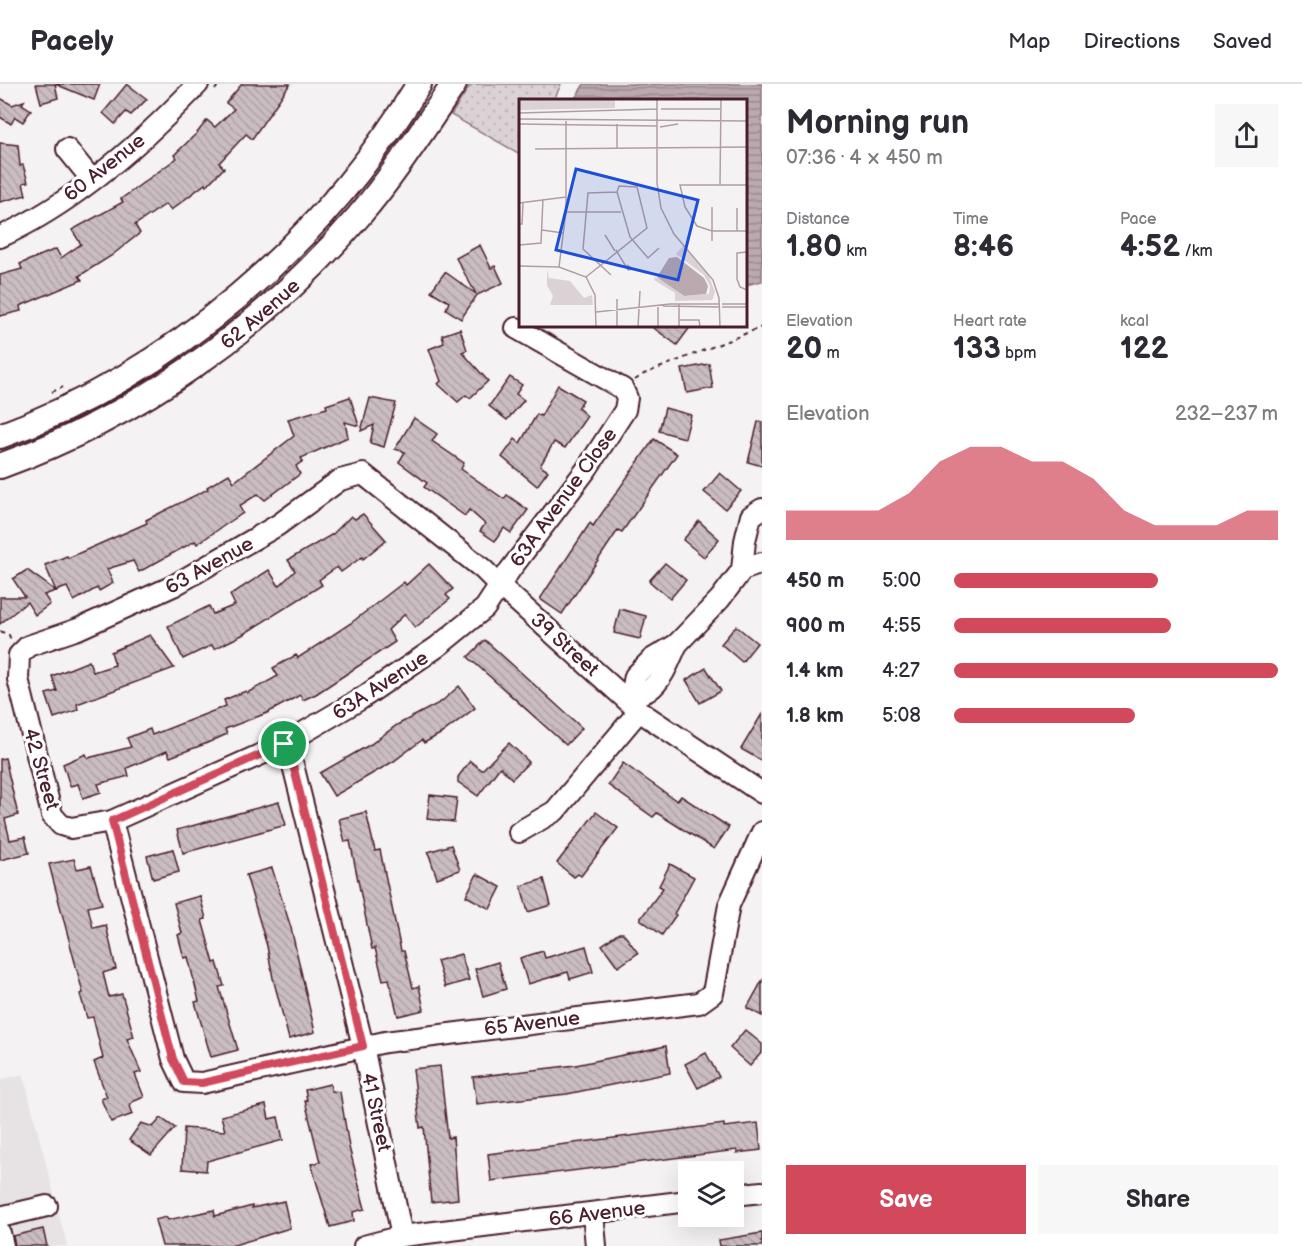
<!DOCTYPE html>
<html lang="en">
<head>
<meta charset="utf-8">
<style>
  :root { --surface:#fff; --page:#f7f7f7; --text:#2b2b33; --muted:#7c7c81; --line:#e1e1e2; --accent:#d1495b }
  body { margin:0; font-family:"Balsamiq Sans",sans-serif; background:var(--page); color:var(--text); height:100vh; display:flex; flex-direction:column; font-size:22px; white-space:nowrap }
  * { box-sizing:border-box; margin:0 }
  p { font-size:20px; color:var(--muted) }
  .icon { flex:none; width:33px; height:33px; fill:none; stroke:currentColor; stroke-width:2; stroke-linecap:round; stroke-linejoin:round }
  .map { position:relative; flex:1; overflow:hidden }
  .details { display:flex; flex-direction:column; background:var(--surface); width:540px }
  .details>* { flex:none }
  .buttons { position:absolute; left:678px; top:1077px; display:grid; gap:12px }
  .buttons a { display:grid; place-items:center; width:66px; height:66px; border-radius:0px; background:var(--surface); box-shadow:0 6px 24px #0002; font-size:30px }
  .pin { position:absolute; display:grid; place-items:center; width:51px; height:51px; color:#fff; margin:-26px; border:3px solid #fff; border-radius:50%; box-shadow:0 2px 6px #0007 }
  .round { display:grid; place-items:center; flex:none; width:63px; height:63px; border-radius:0px; background:var(--page) }
  .overview { display:flex; align-items:center; justify-content:space-between; height:102px; padding:0 24px }
  h1 { font-size:33px; font-weight:800; line-height:45px }
  .metrics { display:grid; grid-template-columns:repeat(3,1fr); gap:9px; height:102px; padding:6px 24px }
  .metrics div { display:grid; align-content:center }
  .metrics b { font-size:30px; font-weight:800 }
  .metrics small { font-size:16px; font-weight:400 }
  .metrics p { font-size:16px }
  .chart { height:168px; padding:12px 24px }
  .chart p { display:flex; justify-content:space-between }
  .chart svg { width:100%; height:108px; margin-top:6px; fill:var(--accent); opacity:.7 }
  .button { display:flex; gap:12px; margin-top:auto; padding:12px 24px }
  .button a { flex:1; height:69px; border-radius:0px; background:var(--accent); color:#fff; font-size:24px; font-weight:800; line-height:69px; text-align:center }
  .button a+a { background:var(--page); color:var(--text) }
  ul { padding:0 24px; list-style:none; font-size:20px }
  li { display:grid; grid-template-columns:96px 72px 1fr; align-items:center; height:45px }
  li i { height:15px; border-radius:8px; background:var(--accent) }
  header { display:flex; align-items:center; gap:36px; box-sizing:border-box; height:84px; padding:0 30px; background:var(--surface); border-bottom:2px solid var(--line) }
  header strong { font-size:28px }
  nav { display:flex; gap:33px; margin-inline-start:auto; font-size:21px }
  main { display:flex; flex:1; min-height:0 }
  .map>svg:first-child { display:block }
  .built { fill:#e7e2e3 }
  .park { fill:url(#park-dots); stroke:#927880; stroke-width:1.5 }
  .water { fill:url(#water-rules); stroke:#8d727a; stroke-width:1.5 }
  .building { fill:url(#building-back-hatch); stroke:#4a1f2b; stroke-width:1.5 }
  .lines { fill:none; stroke-linecap:round; stroke-linejoin:round }
  .minor-casing { stroke:#4a1f2b; stroke-width:24 }
  .major-casing { stroke:#4a1f2b; stroke-width:28 }
  .path { stroke:#4a1f2b; stroke-width:2; stroke-dasharray:4.5 4.5; stroke-linecap:butt }
  .minor { stroke:#fff; stroke-width:20 }
  .major { stroke:#fff; stroke-width:24 }
  .route-casing { stroke:#fff; stroke-width:12 }
  .route { stroke:#d1495b; stroke-width:8 }
  .labels { text-anchor:middle; stroke-width:6; stroke-linejoin:round; paint-order:stroke }
  .street-label { font-size:20px; fill:#4a1f2b; stroke:#fff }
  .inset-road { fill:none; stroke:#b09ea2; stroke-width:1.5 }
  .view { fill:#1d4ed8; fill-opacity:0.15; stroke:#1d4ed8; stroke-width:3 }
  .inset-edge { fill:none; stroke:#4a1f2b; stroke-width:3 }
</style>
</head>
<body>
<header>
<strong>Pacely</strong>
<nav><a>Map</a><a>Directions</a><a>Saved</a></nav>
</header>
<main>
<div class="map">
<svg width="762" height="1162" viewBox="0 0 762 1162">
  <defs>
    <pattern id="park-dots" width="8" height="8" patternUnits="userSpaceOnUse" patternTransform="scale(1.5)"><rect width="8" height="8" fill="#dbd2d5"/><path d="M2 2h.1M6 6h.1" fill="none" stroke="#bdb4b7" stroke-width="1.8" stroke-linecap="round"/></pattern>
    <pattern id="water-rules" width="6" height="5" patternUnits="userSpaceOnUse" patternTransform="scale(1.5)"><rect width="6" height="5" fill="#baa9ae"/><path d="M0 2.5h6" fill="none" stroke="#99898e"/></pattern>
    <pattern id="building-back-hatch" width="6" height="6" patternUnits="userSpaceOnUse" patternTransform="scale(1.5)"><rect width="6" height="6" fill="#cabdc1"/><path d="M-1 5l2 2M0 0l6 6M5-1l2 2" fill="none" stroke="#afa2a6"/></pattern>
  </defs>
  <rect width="100%" height="100%" fill="#f4f2f2"/>
  <filter id="ink" filterUnits="userSpaceOnUse"><feTurbulence type="fractalNoise" baseFrequency=".0167" numOctaves="2"/><feDisplacementMap in="SourceGraphic" scale="12" xChannelSelector="R" yChannelSelector="G"/><feConvolveMatrix kernelMatrix="1 2 1 2 8 2 1 2 1" color-interpolation-filters="sRGB"/></filter>
  <g filter="url(#ink)">
    <!-- built -->
    <polygon class="built" points="23,990 67,1162 0,1162 0,996"/>
    <!-- park -->
    <polygon class="park" points="471,0 561,0 554,16 520,16 520,70 451,31"/>
    <!-- water -->
    <polygon class="water" points="584,0 762,0 762,197 746,201 746,16 574,16"/>
    <!-- building -->
    <g class="building">
      <polygon points="36,0 100,0 94,16 55,0 58,14 41,19"/>
      <polygon points="127,0 147,15 131,31 126,28 115,40 103,29"/>
      <polygon points="242,0 290,0 252,55 246,50 219,79 224,84 206,102 205,100 171,126 166,120 135,141 140,149 111,172 79,192 82,196 20,222 21,227 0,232 0,191 22,185 20,180 56,165 61,174 81,160 72,146 123,118 121,115 177,74 174,71 197,49 207,36 215,43 234,25 226,19"/>
      <polygon points="0,14 12,21 24,17 22,20 31,26 23,38 15,33 11,40 0,33"/>
      <polygon points="0,59 18,61 20,82 23,81 28,98 23,99 26,111 0,118"/>
      <polygon points="480,161 491,184 495,182 503,199 477,211 461,235 446,225 449,218 431,207 445,188 476,210 456,174"/>
      <polygon points="651,242 691,242 677,261"/>
      <polygon points="460,245 467,266 462,268 488,297 470,314 466,311 458,318 438,300 441,297 429,265 444,259 442,251"/>
      <polygon points="709,280 713,304 687,309 682,285"/>
      <polygon points="510,293 522,301 516,310 524,316 507,336 489,322"/>
      <polygon points="558,301 583,316 578,324 587,332 565,364 554,358 540,382 548,387 537,402 502,373 515,355 520,359 537,330 541,332"/>
      <polygon points="350,313 359,342 345,338 348,353 301,374 303,377 296,382 300,390 265,416 258,410 239,422 243,429 228,439 197,460 195,457 139,488 133,477 107,485 113,499 99,507 97,504 74,517 67,503 44,511 50,520 35,531 27,518 0,540 0,513 25,513 13,495 27,486 56,507 45,481 67,472 68,474 147,439 146,436 208,405 207,403 229,390 234,398 294,352 288,335 327,324 326,321"/>
      <polygon points="370,314 396,319 384,363 370,359 374,341 361,347"/>
      <polygon points="665,324 691,331 685,354 659,347"/>
      <polygon points="414,334 437,350 432,357 464,379 461,385 504,415 507,411 528,426 511,449 504,444 495,457 480,447 485,440 469,426 465,432 424,403 427,399 399,378 405,368 395,365"/>
      <polygon points="758,338 762,338 762,382 748,378"/>
      <polygon points="654,355 677,370 622,448 618,446 562,530 540,515 590,439 593,442"/>
      <polygon points="720,389 741,407 725,425 704,408"/>
      <polygon points="363,430 386,456 363,475 362,473 341,488 337,483 319,496 322,501 242,551 214,565 212,561 183,575 168,542 209,522 213,530 235,521 230,511 269,486 279,502 295,487 288,476 333,450 351,432 355,435"/>
      <polygon points="699,437 719,455 704,473 683,456"/>
      <polygon points="665,479 686,496 670,515 649,497"/>
      <polygon points="429,480 453,505 446,511 450,515 415,544 405,530 388,546 395,558 316,610 303,616 300,611 267,629 225,645 227,650 205,660 170,673 167,667 127,684 129,692 98,700 101,708 83,714 78,700 70,702 63,680 86,670 88,674 131,663 127,654 150,645 152,651 226,622 224,616 246,607 247,609 278,592 273,584 296,571 298,574 351,539 404,498 406,501"/>
      <polygon points="620,525 646,532 640,555 614,549"/>
      <polygon points="736,542 757,559 742,578 721,560"/>
      <polygon points="150,551 174,584 77,620 78,626 54,634 46,610 57,607 52,592 89,577 93,588 115,581 111,568"/>
      <polygon points="485,556 582,644 566,661 468,573"/>
      <polygon points="706,584 721,607 700,619 686,596"/>
      <polygon points="459,602 475,624 442,649 424,659 422,656 394,677 334,712 320,689 371,660 397,641 441,618"/>
      <polygon points="762,630 762,677 741,665"/>
      <polygon points="509,659 529,678 512,695 500,683 478,712 458,698 458,693 470,677 482,686"/>
      <polygon points="5,674 18,731 5,735 10,756 25,753 29,769 0,776 0,675"/>
      <polygon points="623,679 677,717 681,712 729,743 714,765 657,729 653,733 608,701"/>
      <polygon points="430,711 457,714 454,738 427,735"/>
      <polygon points="279,718 286,741 183,769 177,746"/>
      <polygon points="366,728 375,767 380,766 401,867 404,867 413,904 419,902 424,926 398,932 389,895 383,896 375,864 372,865 350,757 345,758 339,735"/>
      <polygon points="596,728 618,744 581,792 578,790 574,793 557,779"/>
      <polygon points="451,761 460,786 437,794 428,768"/>
      <polygon points="173,765 179,788 153,795 147,772"/>
      <polygon points="74,775 77,785 91,782 102,820 88,823 93,844 106,841 116,885 103,889 109,913 122,910 134,953 127,955 141,988 135,990 144,1013 132,1018 130,1022 133,1030 111,1038 101,1015 107,1013 94,978 103,974 93,933 87,934 80,910 83,909 49,780"/>
      <polygon points="670,780 694,793 674,830 676,831 662,851 640,835 663,804 659,802"/>
      <polygon points="272,784 291,844 315,948 289,955 273,894 267,862 246,791"/>
      <polygon points="477,790 501,803 490,825 466,812"/>
      <polygon points="544,795 551,821 528,828 521,802"/>
      <polygon points="200,812 206,835 202,836 214,879 217,878 224,902 219,903 238,966 211,973 195,918 199,917 188,873 184,874 178,851 182,849 174,819"/>
      <polygon points="619,849 623,849 638,869 618,883 602,861"/>
      <polygon points="586,862 593,888 570,895 568,888 528,900 520,874 543,867 545,874"/>
      <polygon points="461,870 469,896 445,903 437,877"/>
      <polygon points="498,878 506,905 483,912 475,885"/>
      <polygon points="762,897 762,932 747,924"/>
      <polygon points="745,946 762,960 762,968 750,982 730,964"/>
      <polygon points="666,962 670,989 567,1010 477,1020 473,993 576,981"/>
      <polygon points="706,969 719,993 698,1004 685,980"/>
      <polygon points="440,982 448,1054 453,1053 458,1115 431,1118 424,1043 420,1044 413,985"/>
      <polygon points="330,1000 332,1007 340,1008 349,1063 365,1125 353,1128 354,1137 330,1143 311,1080 320,1078 305,1017 307,1016 305,1006"/>
      <polygon points="266,1021 269,1035 278,1033 283,1056 207,1077 206,1087 182,1085 184,1044 225,1047 221,1032"/>
      <polygon points="161,1034 175,1044 151,1071 129,1056 141,1039 153,1043"/>
      <polygon points="758,1039 761,1066 737,1069 737,1066 491,1097 488,1070 724,1040 724,1043"/>
      <polygon points="284,1117 290,1144 231,1162 162,1162 155,1136 166,1133 168,1136 214,1126 215,1132 252,1122 252,1124"/>
      <polygon points="43,1145 47,1162 15,1162 13,1152"/>
      <polygon points="762,1149 762,1162 720,1162 719,1156"/>
    </g>
    <g class="lines">
      <!-- minor casing -->
      <g class="minor-casing">
        <g id="minor">
          <polyline points="67,65 92,96"/>
          <path d="M0,153c75,-34 142,-94 198,-153"/>
          <polyline points="516,244 623,305 627,314 625,326 586,386 510,486 485,524 437,563 359,616 284,660 112,737 71,744 61,741 52,731 18,595 19,571 28,562 78,545 173,502 278,441 340,396 363,390 483,485 500,502 639,627 762,709"/>
          <polyline points="742,486 745,457 751,432 762,425"/>
          <polyline points="631,612 635,592 652,575 677,560 720,515 742,486 762,479"/>
          <path d="M627,616c6,-7 15,-5 22,-10 14,-10 21,-31 28,-46"/>
          <polyline points="284,660 292,677 363,962 402,1152"/>
          <polyline points="112,737 173,975 184,998 202,999 385,958 699,919 713,909 729,821 762,748"/>
          <polyline points="519,748 555,727 639,627"/>
          <polyline points="734,1111 762,1108"/>
          <polyline points="593,1129 596,1162"/>
          <polyline points="0,1133 47,1122"/>
          <polyline points="0,1149 3,1162"/>
          <polyline points="364,1162 402,1152 688,1117"/>
        </g>
      </g>
      <!-- major casing -->
      <g class="major-casing">
        <g id="major">
          <path d="M0,352c174,-63 324,-195 419,-352"/>
          <path id="s1" d="M0,382c139,-50 262,-137 358,-249 36,-42 65,-87 96,-133"/>
        </g>
      </g>
      <!-- path -->
      <g class="path">
        <polyline points="215,6 219,0"/>
        <polyline points="635,296 644,290 762,243"/>
        <polyline points="52,308 63,303"/>
        <polyline points="0,547 9,551 11,556"/>
      </g>
      <!-- minor -->
      <use href="#minor" class="minor"/>
      <!-- major -->
      <use href="#major" class="major"/>
    </g>
  </g>
  <g class="lines" filter="url(#ink)">
    <!-- route casing -->
    <g class="route-casing">
      <polygon id="route" points="284,660 292,677 363,962 202,999 184,998 173,975 112,737"/>
    </g>
    <!-- route -->
    <use href="#route" class="route"/>
  </g>
  <g class="labels">
    <!-- street labels -->
    <g class="street-label">
      <text transform="translate(104 83) rotate(-38)" y="7">60 Avenue</text>
      <text dy="7" stroke="none"><textPath href="#s1" startOffset="303">62 Avenue</textPath></text>
      <text transform="translate(563 413) rotate(-54)" y="7">63A Avenue Close</text>
      <text transform="translate(209 481) rotate(-29)" y="7">63 Avenue</text>
      <text transform="translate(565 560) rotate(42)" y="7">39 Street</text>
      <text transform="translate(380 601) rotate(-33)" y="7">63A Avenue</text>
      <text transform="translate(42 685) rotate(74)" y="7">42 Street</text>
      <text transform="translate(532 939) rotate(-7)" y="7">65 Avenue</text>
      <text transform="translate(377 1028) rotate(78)" y="7">41 Street</text>
      <text transform="translate(597 1129) rotate(-7)" y="7">66 Avenue</text>
    </g>
  </g>
  <!-- overview -->
  <g transform="translate(519 15)">
    <rect width="228" height="228" fill="#f4f2f2"/>
    <path d="M0,0h96v9l-96,2z" fill="#dbd2d5"/>
    <path d="M164,147l25,28 7,18 -3,8 -37,1v-8l-21,-13 1,-3 10,4 18,15 26,-2 1,-8 -6,-11 -28,-21zM28,170l2,9 21,3 14,17 8,-3 1,10h-43l3,-9 -6,-11z" fill="#dbd2d5"/>
    <path d="M158,158l27,21 4,8 -2,8 -22,2 -27,-19 12,-19z" fill="#baa9ae"/>
    <path class="inset-road" d="M138,0v84l4,25 13,26 39,46 6,18 1,29M142,10h59M0,14l138,-4M0,20l228,2M0,25l138,2M141,28l18,-3M16,50l212,-2M98,50v-25M201,86l1,-86M228,86h-67l5,22 12,19 15,5h35M98,93l13,45 18,21 11,-10M0,104l47,-6M218,109v23M47,113h55M0,125h3l1,-21M23,131l21,3M86,136l10,16M193,142v-34M0,146l22,-2 2,-44M97,151l12,20 5,-1 -6,-4M228,153l-10,1v26l3,8 7,3M0,167l40,1 27,10 9,18 1,32M40,168l7,-55v-91M92,176l-28,-26 5,-56 29,-1M67,178l61,-49 -10,-41 -18,-1 -2,6M98,200v28M203,205h25M144,207l56,1M139,208v20M203,208h25M77,213l74,-8h49M160,221h20l1,7M119,228l2,-36M160,228v-23"/>
    <path class="view" d="M57,70l122,31 -20,80 -122,-30z"/>
    <rect width="228" height="228" class="inset-edge"/>
  </g>
</svg>
<div class="buttons">
<a><svg class="icon" aria-label="layers" viewBox="0 0 24 24"><path d="M12 4l9 5-9 5-9-5zM3 14l9 5 9-5"/></svg></a>
</div>
<div class="pin" style="left:284px;top:660px;background:#1e9e55"><svg class="icon" aria-label="arrive" viewBox="0 0 24 24"><path d="M6 21V4h12l-3 4 3 4H6"/></svg></div>
</div>
<section class="details">
<div class="overview"><div><h1>Morning run</h1><p>07:36 · 4 × 450 m</p></div><a class="round"><svg class="icon" aria-label="share" viewBox="0 0 24 24"><path d="M12 15V3M7 8l5-5 5 5M5 13v7h14v-7"/></svg></a></div>
<div class="metrics">
<div><p>Distance</p><b>1.80<small> km</small></b></div>
<div><p>Time</p><b>8:46</b></div>
<div><p>Pace</p><b>4:52<small> /km</small></b></div>
</div>
<div class="metrics">
<div><p>Elevation</p><b>20<small> m</small></b></div>
<div><p>Heart rate</p><b>133<small> bpm</small></b></div>
<div><p>kcal</p><b>122</b></div>
</div>
<div class="chart"><p><span>Elevation</span>232–237 m</p>
<svg viewBox="0 0 160 44" preserveAspectRatio="none"><path d="M0 44V32L10 32L20 32L30 32L40 25L50 12L60 6L70 6L80 12L90 12L100 19L110 32L120 38L130 38L140 38L150 32L160 32V44z"/></svg>
</div>
<ul>
<li><b>450 m</b>5:00<i style="width:63%"></i></li>
<li><b>900 m</b>4:55<i style="width:67%"></i></li>
<li><b>1.4 km</b>4:27<i style="width:100%"></i></li>
<li><b>1.8 km</b>5:08<i style="width:56%"></i></li>
</ul>
<div class="button"><a>Save</a><a>Share</a></div>
</section>
</main>
</body>
</html>
